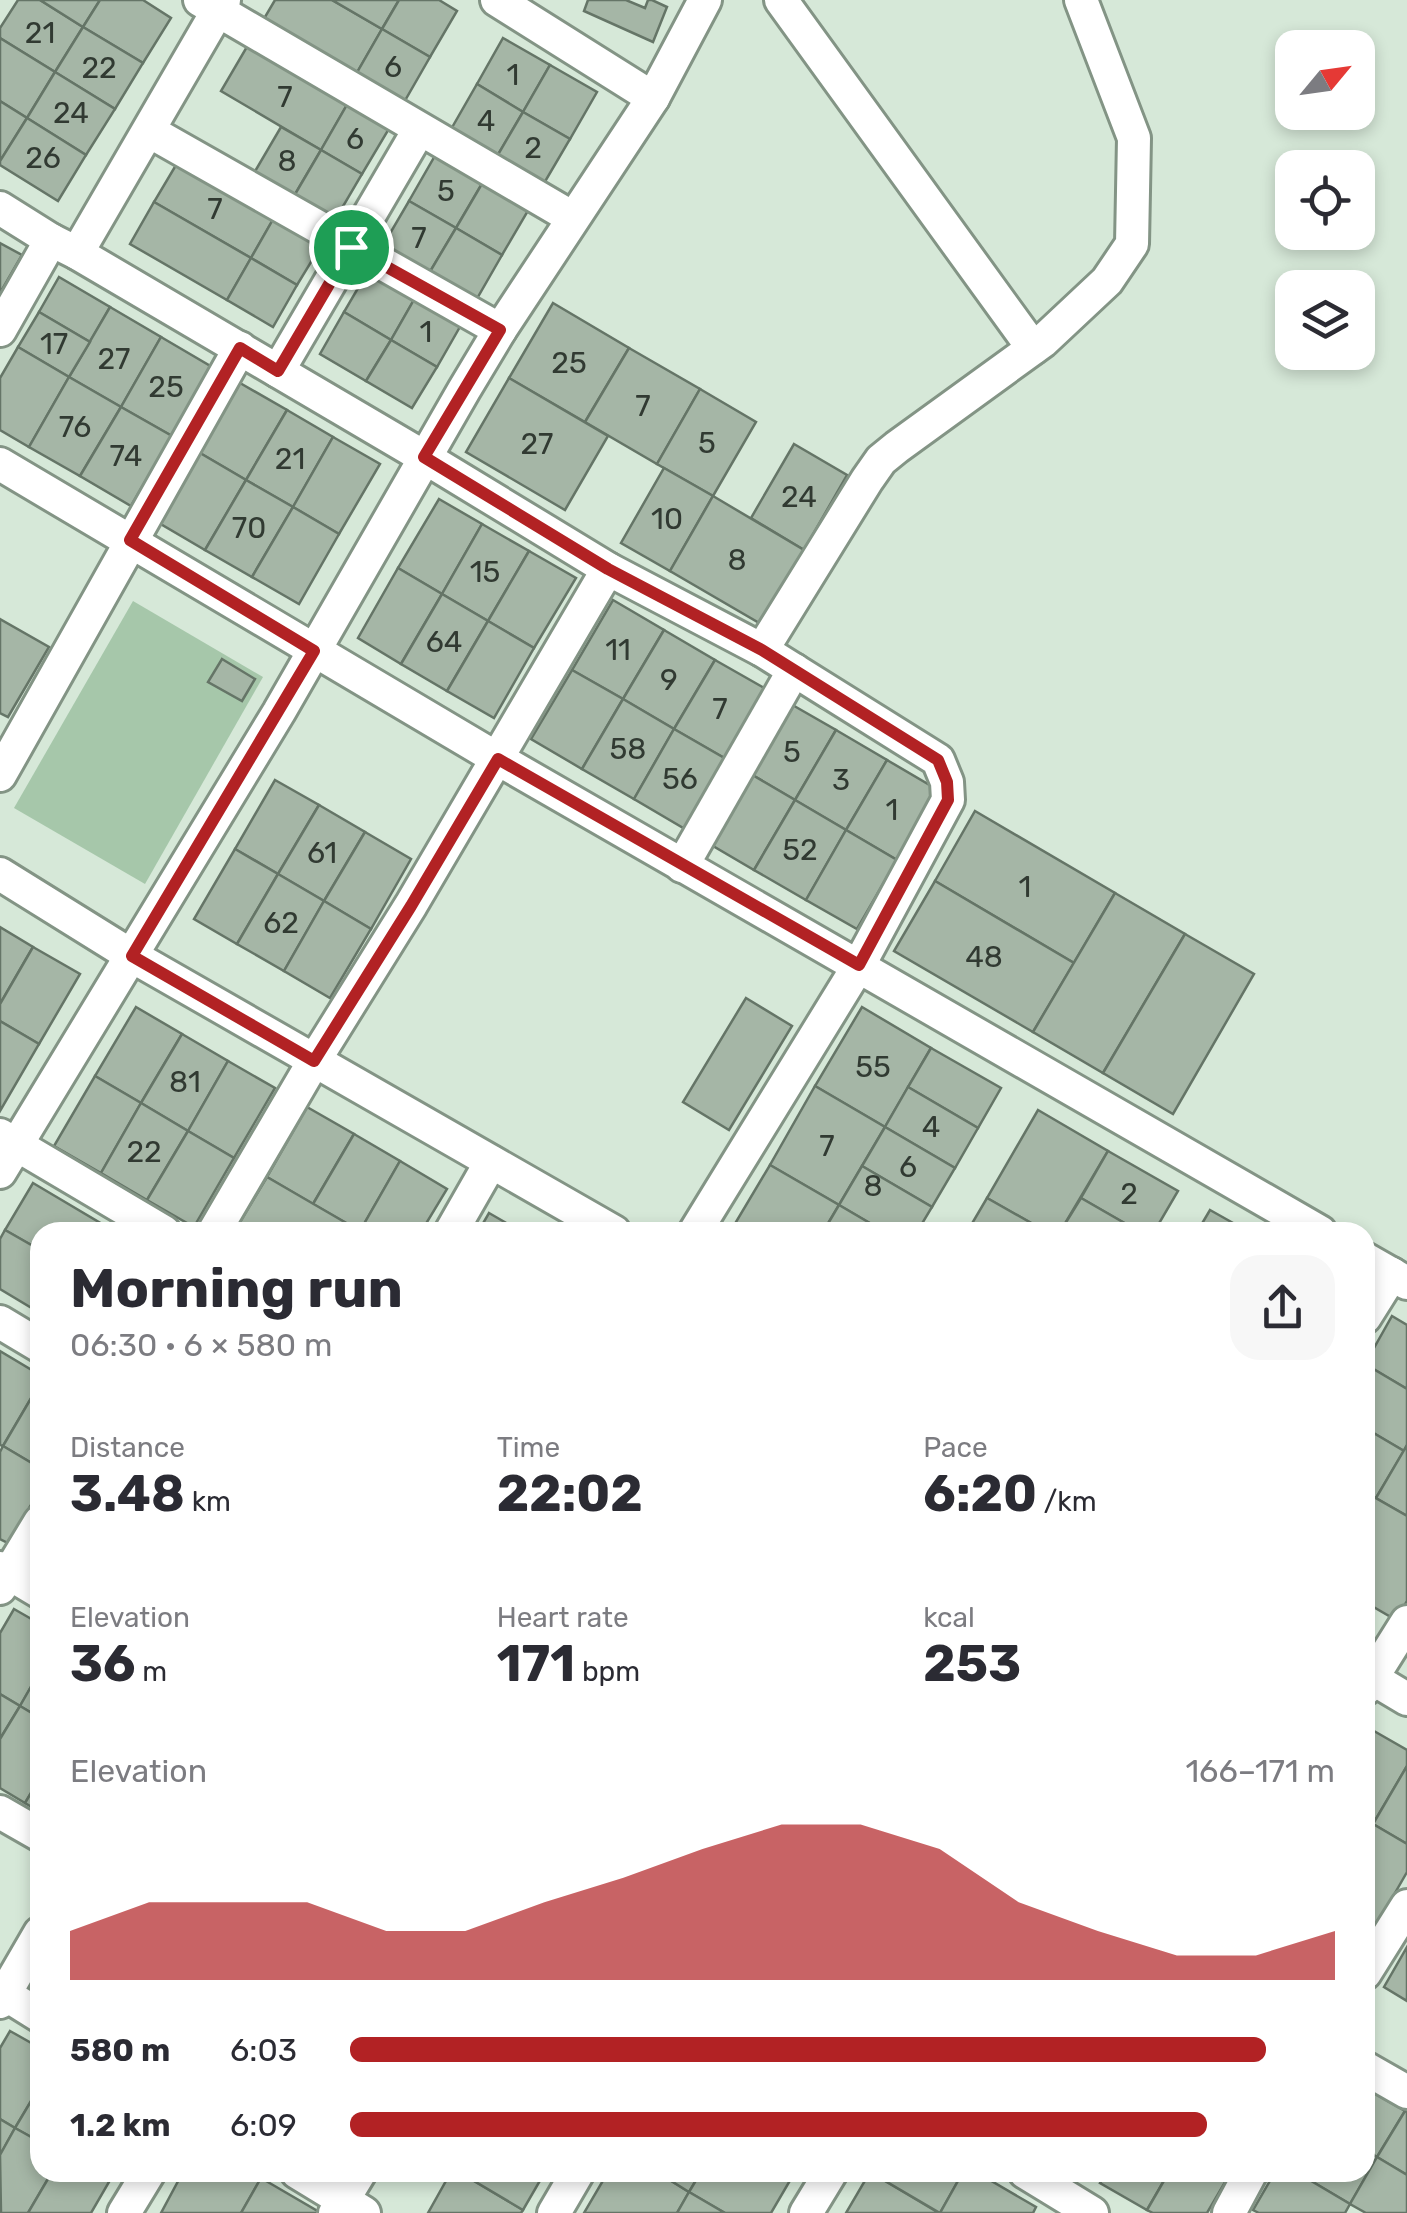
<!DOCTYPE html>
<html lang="en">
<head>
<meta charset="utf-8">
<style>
  :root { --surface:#fff; --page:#f7f7f7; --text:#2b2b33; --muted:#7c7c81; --accent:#b22224 }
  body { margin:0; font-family:Rubik,sans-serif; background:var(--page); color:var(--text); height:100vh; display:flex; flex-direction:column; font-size:38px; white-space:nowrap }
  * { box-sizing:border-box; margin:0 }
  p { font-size:32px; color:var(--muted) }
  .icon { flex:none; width:55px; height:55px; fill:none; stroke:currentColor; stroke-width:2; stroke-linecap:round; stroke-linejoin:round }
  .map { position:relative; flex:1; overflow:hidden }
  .sheet { position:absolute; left:30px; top:1222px; width:1345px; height:960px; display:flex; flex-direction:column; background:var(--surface); border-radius:30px; box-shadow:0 5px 15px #0003 }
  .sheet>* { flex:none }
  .needle { width:65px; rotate:61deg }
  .buttons { position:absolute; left:1275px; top:30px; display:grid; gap:20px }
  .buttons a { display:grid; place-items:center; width:100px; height:100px; border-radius:20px; background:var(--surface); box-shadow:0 5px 15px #0003; font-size:50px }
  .pin { position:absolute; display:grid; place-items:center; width:85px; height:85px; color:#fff; margin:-42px; border:5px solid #fff; border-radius:50%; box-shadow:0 2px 10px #0007 }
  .round { display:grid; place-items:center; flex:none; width:105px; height:105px; border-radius:30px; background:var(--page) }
  .head { display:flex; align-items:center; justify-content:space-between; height:170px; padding:0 40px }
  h1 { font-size:55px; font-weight:700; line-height:75px }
  .metrics { display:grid; grid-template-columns:repeat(3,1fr); gap:15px; height:170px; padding:10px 40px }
  .metrics div { display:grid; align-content:center }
  .metrics b { font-size:50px; font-weight:700 }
  .metrics small { font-size:28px; font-weight:400 }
  .metrics p { font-size:28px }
  .chart { height:280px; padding:20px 40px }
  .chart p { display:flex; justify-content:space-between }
  .chart svg { width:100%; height:180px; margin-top:10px; fill:var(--accent); opacity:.7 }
  ul { padding:0 40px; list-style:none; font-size:32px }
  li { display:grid; grid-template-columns:160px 120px 1fr; align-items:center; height:75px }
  li i { height:25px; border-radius:12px; background:var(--accent) }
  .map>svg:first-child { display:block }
  .green { fill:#a6c7aa }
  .building { fill:#a5b6a6; stroke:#657567; stroke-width:2.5 }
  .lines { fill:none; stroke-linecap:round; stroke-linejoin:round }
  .street-casing { stroke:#839485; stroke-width:38 }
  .street { stroke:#fff; stroke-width:32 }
  .route-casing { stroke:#fff; stroke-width:20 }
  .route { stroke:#b22224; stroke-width:12 }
  .labels { text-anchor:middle; stroke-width:8; stroke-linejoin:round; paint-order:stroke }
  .number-label { font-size:30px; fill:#313a32 }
</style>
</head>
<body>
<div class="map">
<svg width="1407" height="2213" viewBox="0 0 1407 2213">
  <rect width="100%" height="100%" fill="#d6e8d8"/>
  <!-- green -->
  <polygon class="green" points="133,601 263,677 145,884 14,808"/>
  <!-- building -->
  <g class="building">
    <polygon points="18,0 40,0 83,27 55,72 0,38 0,28"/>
    <polygon points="40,0 100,0 83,27"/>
    <polygon points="100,0 143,0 171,18 143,63 83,27"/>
    <polygon points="275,0 332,0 382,29 355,76 262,22"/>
    <polygon points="332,0 399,0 382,29"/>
    <polygon points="399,0 439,0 457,11 430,57 382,29"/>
    <polygon points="588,0 626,0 645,8 648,0 652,0 667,7 653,42 584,11"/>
    <polygon points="83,27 143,63 115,109 55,72"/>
    <polygon points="382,29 430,57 403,104 355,76"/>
    <polygon points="0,38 55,72 27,118 0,101"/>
    <polygon points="503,38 550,65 523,112 477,84"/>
    <polygon points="248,45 348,103 321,150 221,91"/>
    <polygon points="550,65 597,92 570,139 523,112"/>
    <polygon points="55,72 115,109 86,155 27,118"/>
    <polygon points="477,84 523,112 496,158 450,131"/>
    <polygon points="0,101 27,118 0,161"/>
    <polygon points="348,103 390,127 362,174 321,150"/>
    <polygon points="523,112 570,139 543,185 496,158"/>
    <polygon points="27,118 86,155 58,201 0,165 0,161"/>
    <polygon points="281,127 321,150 294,196 254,173"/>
    <polygon points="321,150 362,174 335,220 294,196"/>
    <polygon points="436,154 483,182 456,228 409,201"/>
    <polygon points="179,160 275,216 251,258 154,202"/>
    <polygon points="483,182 529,209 502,255 456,228"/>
    <polygon points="409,201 456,228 428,275 382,247"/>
    <polygon points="154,202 251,258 227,300 130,244"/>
    <polygon points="275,216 322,244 297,285 251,258"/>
    <polygon points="456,228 502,255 475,302 428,275"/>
    <polygon points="0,243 22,255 0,293"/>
    <polygon points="251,258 297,285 273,327 227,300"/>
    <polygon points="368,271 415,298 391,340 344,312"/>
    <polygon points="59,277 110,307 90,342 39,312"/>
    <polygon points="415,298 461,325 437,367 391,340"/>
    <polygon points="553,303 629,348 585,422 509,378"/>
    <polygon points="110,307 161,337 121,407 69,377"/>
    <polygon points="39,312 90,342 69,377 18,347"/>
    <polygon points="344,312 391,340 366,381 320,354"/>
    <polygon points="161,337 212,367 172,436 121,407"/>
    <polygon points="391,340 437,367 412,408 366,381"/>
    <polygon points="18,347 69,377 29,447 0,430 0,378"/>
    <polygon points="629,348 700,389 657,464 585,422"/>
    <polygon points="69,377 121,407 80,476 29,447"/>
    <polygon points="509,378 608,436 565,510 466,452"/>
    <polygon points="240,383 287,410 246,480 200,453"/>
    <polygon points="700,389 756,422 713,496 657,464"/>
    <polygon points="121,407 172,436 131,506 80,476"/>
    <polygon points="287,410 333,437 293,507 246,480"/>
    <polygon points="333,437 380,464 339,534 293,507"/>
    <polygon points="794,444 847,475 804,550 751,518"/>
    <polygon points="200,453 246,480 205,550 159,523"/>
    <polygon points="664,468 713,496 670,571 621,543"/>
    <polygon points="246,480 293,507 252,577 205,550"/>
    <polygon points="713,496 804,550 761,624 670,571"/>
    <polygon points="439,499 482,524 442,594 398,568"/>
    <polygon points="293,507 339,534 299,604 252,577"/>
    <polygon points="482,524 529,551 488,621 442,594"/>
    <polygon points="529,551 576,578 534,648 488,621"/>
    <polygon points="398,568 442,594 401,664 358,638"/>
    <polygon points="442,594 488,621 447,691 401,664"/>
    <polygon points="613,600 664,630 623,699 572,670"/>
    <polygon points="0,619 49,647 8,717 0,713"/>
    <polygon points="488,621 534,648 494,718 447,691"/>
    <polygon points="664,630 715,660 674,729 623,699"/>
    <polygon points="222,659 255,679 242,701 208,682"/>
    <polygon points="715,660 766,689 726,759 674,729"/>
    <polygon points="572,670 623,699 582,769 531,739"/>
    <polygon points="623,699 674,729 634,799 582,769"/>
    <polygon points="789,703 836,730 795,800 749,773"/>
    <polygon points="674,729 726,759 685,829 634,799"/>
    <polygon points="836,730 887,760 846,830 795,800"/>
    <polygon points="887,760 938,790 897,860 846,830"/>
    <polygon points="749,773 795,800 754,870 708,843"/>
    <polygon points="275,780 319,805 278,874 235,849"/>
    <polygon points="795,800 846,830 806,900 754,870"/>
    <polygon points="319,805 365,832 324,901 278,874"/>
    <polygon points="975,811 1115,893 1074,963 935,881"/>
    <polygon points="846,830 897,860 857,929 806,900"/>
    <polygon points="365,832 411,859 371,929 324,901"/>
    <polygon points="235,849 278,874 237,944 194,919"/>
    <polygon points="278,874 324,901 284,971 237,944"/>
    <polygon points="935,881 1074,963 1033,1032 894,951"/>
    <polygon points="1115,893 1185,934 1103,1073 1033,1032"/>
    <polygon points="324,901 371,929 330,998 284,971"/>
    <polygon points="0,927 33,947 0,1004"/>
    <polygon points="1185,934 1254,974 1173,1114 1103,1073"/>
    <polygon points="33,947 80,974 39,1044 0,1021 0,1004"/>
    <polygon points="746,998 792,1026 729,1130 683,1102"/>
    <polygon points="136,1007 182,1034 141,1103 95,1076"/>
    <polygon points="862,1007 931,1048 885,1127 815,1086"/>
    <polygon points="0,1021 39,1044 0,1111"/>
    <polygon points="182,1034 228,1061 188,1131 141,1103"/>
    <polygon points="931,1048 1001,1088 978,1128 908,1087"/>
    <polygon points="228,1061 275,1088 234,1158 188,1131"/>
    <polygon points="95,1076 141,1103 101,1173 54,1146"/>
    <polygon points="815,1086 885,1127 839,1205 770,1165"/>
    <polygon points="908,1087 978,1128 955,1168 885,1127"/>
    <polygon points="141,1103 188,1131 147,1200 101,1173"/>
    <polygon points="307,1107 354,1134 313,1204 267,1177"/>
    <polygon points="1038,1110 1108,1151 1060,1232 1047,1232 987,1198"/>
    <polygon points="885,1127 955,1168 932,1207 862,1166"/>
    <polygon points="188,1131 234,1158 194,1227 147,1200"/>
    <polygon points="354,1134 400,1161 360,1231 313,1204"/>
    <polygon points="1108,1151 1178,1191 1154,1232 1140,1232 1081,1198"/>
    <polygon points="400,1161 447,1189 421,1232 362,1232 360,1231"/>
    <polygon points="770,1165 839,1205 823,1232 730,1232"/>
    <polygon points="862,1166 932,1207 917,1232 885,1232 839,1205"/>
    <polygon points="267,1177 360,1231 359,1232 234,1232"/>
    <polygon points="33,1183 102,1224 97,1232 40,1232 40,1250 5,1230"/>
    <polygon points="987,1198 1047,1232 967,1232"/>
    <polygon points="1081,1198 1140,1232 1060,1232"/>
    <polygon points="839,1205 885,1232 823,1232"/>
    <polygon points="1210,1210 1249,1232 1197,1232"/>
    <polygon points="489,1213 522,1232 478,1232"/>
    <polygon points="5,1230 40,1250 40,1313 0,1289 0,1239"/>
    <polygon points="1392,1316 1407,1325 1407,1389 1365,1364"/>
    <polygon points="0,1351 40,1375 40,1383 3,1446 0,1445"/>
    <polygon points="1365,1364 1407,1389 1407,1445 1404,1451 1365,1428"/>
    <polygon points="40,1383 40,1468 3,1446"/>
    <polygon points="1365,1428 1404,1451 1376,1498 1365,1492"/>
    <polygon points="1407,1445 1407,1516 1376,1498"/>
    <polygon points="3,1446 40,1468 40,1490 8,1543 0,1539 0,1452"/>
    <polygon points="1365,1492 1407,1516 1407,1601 1396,1620 1365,1602"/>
    <polygon points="14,1609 40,1624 40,1671 20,1706 0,1694 0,1633"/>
    <polygon points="40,1671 40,1718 20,1706"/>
    <polygon points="0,1694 20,1706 0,1739"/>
    <polygon points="20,1706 40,1718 40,1778 25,1803 0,1788 0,1739"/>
    <polygon points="1367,1727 1407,1750 1407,1766 1373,1824 1365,1820 1365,1731"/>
    <polygon points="1407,1766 1407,1844 1373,1824"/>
    <polygon points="40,1778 40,1812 25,1803"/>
    <polygon points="1373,1824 1407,1844 1407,1872 1376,1926 1366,1920 1365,1922 1365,1838"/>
    <polygon points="1407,1947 1407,2001 1384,1987"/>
    <polygon points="10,2031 40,2048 40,2086 15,2128 0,2119 0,2048"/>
    <polygon points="40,2086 40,2142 15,2128"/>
    <polygon points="1365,2088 1405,2111 1377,2157 1365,2150"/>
    <polygon points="1405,2111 1407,2112 1407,2175 1377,2157"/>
    <polygon points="0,2119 15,2128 0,2155"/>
    <polygon points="15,2128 40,2142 40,2172 52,2172 28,2213 1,2213 0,2155"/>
    <polygon points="1365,2150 1377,2157 1350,2204 1296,2172 1365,2172"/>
    <polygon points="1377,2157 1407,2175 1407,2213 1366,2213 1350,2204"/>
    <polygon points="52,2172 91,2172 109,2182 91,2213 28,2213"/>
    <polygon points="183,2172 252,2172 261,2178 241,2213 161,2213"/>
    <polygon points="451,2172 459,2172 523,2210 521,2213 428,2213"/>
    <polygon points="459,2172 545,2172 523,2210"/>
    <polygon points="608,2172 657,2172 689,2192 677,2213 584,2213"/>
    <polygon points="657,2172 701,2172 689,2192"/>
    <polygon points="701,2172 795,2172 771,2213 725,2213 689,2192"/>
    <polygon points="870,2172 939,2213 846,2213"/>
    <polygon points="870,2172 963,2172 940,2213"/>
    <polygon points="963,2172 976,2172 1036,2207 1033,2213 940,2213"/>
    <polygon points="1107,2172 1169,2172 1147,2210 1100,2183"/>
    <polygon points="1169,2172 1231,2172 1207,2213 1153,2213 1147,2210"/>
    <polygon points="1275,2172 1296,2172 1350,2204 1345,2213 1259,2213 1253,2210"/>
    <polygon points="261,2178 321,2213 241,2213"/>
    <polygon points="689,2192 725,2213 677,2213"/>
  </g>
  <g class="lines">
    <!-- street casing -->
    <g class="street-casing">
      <g id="street">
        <polyline points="200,0 573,218"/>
        <polyline points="497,0 653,98"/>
        <polyline points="781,0 1033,348"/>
        <polyline points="149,131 500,330"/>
        <polyline points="0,208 51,240 77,253 424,457 608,569 762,650 938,760 947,782 948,800 859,965 695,1232"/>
        <polyline points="77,253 224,0"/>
        <polyline points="0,330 51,240"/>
        <polyline points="278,371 419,130"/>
        <polyline points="0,464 498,759 1320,1232"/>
        <polyline points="762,650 867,480 881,460 897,447 1043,341 1107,281 1132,244 1134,138 1081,0"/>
        <polyline points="0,775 240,348"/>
        <polyline points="682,866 794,670"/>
        <polyline points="0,874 132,956 614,1232"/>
        <polyline points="0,1135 164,1232"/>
        <polyline points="0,1172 279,712 464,390 500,330 653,98 705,0"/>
        <polyline points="214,1232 314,1061 411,905 608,569"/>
        <polyline points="451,1232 491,1162"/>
        <polyline points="1365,1259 1407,1283"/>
        <polyline points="1365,1317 1392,1274"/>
        <polyline points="0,1322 40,1346"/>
        <polyline points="0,1568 40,1592"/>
        <polyline points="0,1588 40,1522"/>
        <polyline points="1365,1674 1407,1699"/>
        <polyline points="1365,1689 1407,1622"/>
        <polyline points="0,1812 40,1835"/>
        <polyline points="1365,1973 1407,1906"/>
        <polyline points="0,1991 40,2016"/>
        <polyline points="0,2002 40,1933"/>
        <polyline points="1365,2068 1407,2092"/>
        <polyline points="297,2172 364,2213"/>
        <polyline points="1025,2172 1092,2213"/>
        <polyline points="124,2213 149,2172"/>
        <polyline points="335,2213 360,2172"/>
        <polyline points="554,2213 578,2172"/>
        <polyline points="806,2213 831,2172"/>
        <polyline points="1229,2213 1251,2172"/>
      </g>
    </g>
    <!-- street -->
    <use href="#street" class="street"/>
  </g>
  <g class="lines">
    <!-- route casing -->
    <g class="route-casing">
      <polygon id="route" points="351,247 500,330 424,457 608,569 762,650 938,760 947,782 948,800 859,965 498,759 411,906 314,1061 132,956 314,651 130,540 240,348 278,371"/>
    </g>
    <!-- route -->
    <use href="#route" class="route"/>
  </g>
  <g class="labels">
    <!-- number labels -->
    <g class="number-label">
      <text x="40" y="43">21</text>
      <text x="393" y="77">6</text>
      <text x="99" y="78">22</text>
      <text x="513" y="85">1</text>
      <text x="285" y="107">7</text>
      <text x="71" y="123">24</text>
      <text x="486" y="131">4</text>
      <text x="355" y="149">6</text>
      <text x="533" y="158">2</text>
      <text x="43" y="168">26</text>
      <text x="287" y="171">8</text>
      <text x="446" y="201">5</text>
      <text x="215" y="219">7</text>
      <text x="419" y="248">7</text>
      <text x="426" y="342">1</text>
      <text x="54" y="354">17</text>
      <text x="114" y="369">27</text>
      <text x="569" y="373">25</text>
      <text x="166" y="397">25</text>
      <text x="643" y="416">7</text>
      <text x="75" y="437">76</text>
      <text x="707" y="453">5</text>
      <text x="537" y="454">27</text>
      <text x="126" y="466">74</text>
      <text x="290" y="469">21</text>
      <text x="799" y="507">24</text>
      <text x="667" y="529">10</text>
      <text x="249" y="538">70</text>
      <text x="737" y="570">8</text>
      <text x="485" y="582">15</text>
      <text x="444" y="652">64</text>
      <text x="618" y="660">11</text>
      <text x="669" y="690">9</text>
      <text x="720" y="719">7</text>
      <text x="628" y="759">58</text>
      <text x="792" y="762">5</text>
      <text x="680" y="789">56</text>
      <text x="841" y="790">3</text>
      <text x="892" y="820">1</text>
      <text x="800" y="860">52</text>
      <text x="322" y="863">61</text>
      <text x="1025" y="897">1</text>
      <text x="281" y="933">62</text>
      <text x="984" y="967">48</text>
      <text x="873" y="1077">55</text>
      <text x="185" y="1092">81</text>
      <text x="931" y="1137">4</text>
      <text x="827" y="1156">7</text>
      <text x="144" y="1162">22</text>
      <text x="908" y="1177">6</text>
      <text x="873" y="1196">8</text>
      <text x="1129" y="1204">2</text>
    </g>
  </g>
</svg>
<div class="buttons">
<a><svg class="needle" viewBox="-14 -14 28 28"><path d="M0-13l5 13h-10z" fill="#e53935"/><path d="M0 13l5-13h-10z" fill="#7c7c81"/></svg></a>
<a><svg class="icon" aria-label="locate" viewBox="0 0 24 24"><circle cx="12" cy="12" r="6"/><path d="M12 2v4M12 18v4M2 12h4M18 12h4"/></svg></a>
<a><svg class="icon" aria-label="layers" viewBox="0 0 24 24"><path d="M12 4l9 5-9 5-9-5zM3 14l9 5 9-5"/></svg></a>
</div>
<div class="pin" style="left:351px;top:247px;background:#1e9e55"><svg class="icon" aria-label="arrive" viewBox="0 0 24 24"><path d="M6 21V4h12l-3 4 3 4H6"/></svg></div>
<section class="sheet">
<div class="head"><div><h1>Morning run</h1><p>06:30 · 6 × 580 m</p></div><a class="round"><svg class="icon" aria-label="share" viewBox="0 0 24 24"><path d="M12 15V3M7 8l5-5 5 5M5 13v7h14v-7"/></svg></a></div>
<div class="metrics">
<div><p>Distance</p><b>3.48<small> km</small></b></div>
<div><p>Time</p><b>22:02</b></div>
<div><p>Pace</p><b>6:20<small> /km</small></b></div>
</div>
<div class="metrics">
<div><p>Elevation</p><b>36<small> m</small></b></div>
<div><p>Heart rate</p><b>171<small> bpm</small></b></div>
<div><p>kcal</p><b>253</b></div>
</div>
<div class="chart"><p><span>Elevation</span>166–171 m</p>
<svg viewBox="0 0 160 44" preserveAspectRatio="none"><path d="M0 44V32L10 25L20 25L30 25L40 32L50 32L60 25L70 19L80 12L90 6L100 6L110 12L120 25L130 32L140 38L150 38L160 32V44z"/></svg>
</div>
<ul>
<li><b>580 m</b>6:03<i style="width:93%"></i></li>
<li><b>1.2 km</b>6:09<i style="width:87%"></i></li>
</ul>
</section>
</div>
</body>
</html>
